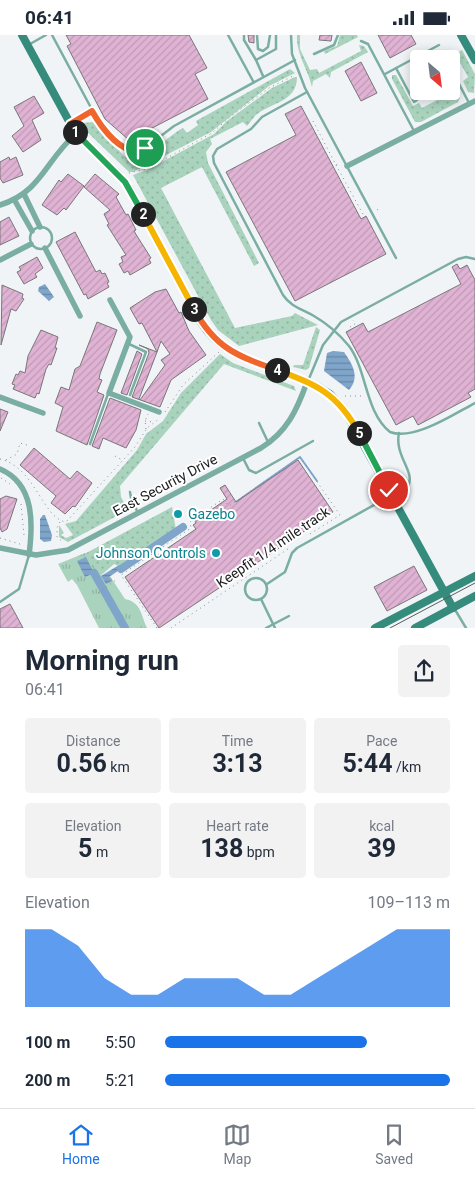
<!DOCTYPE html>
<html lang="en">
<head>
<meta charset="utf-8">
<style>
  :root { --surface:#fff; --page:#f2f2f3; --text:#1f2937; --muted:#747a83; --line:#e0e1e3; --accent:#1a73e8 }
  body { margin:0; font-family:Roboto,sans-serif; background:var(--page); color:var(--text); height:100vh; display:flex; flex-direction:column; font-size:19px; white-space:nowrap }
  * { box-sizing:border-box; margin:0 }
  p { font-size:16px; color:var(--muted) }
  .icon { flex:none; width:28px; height:28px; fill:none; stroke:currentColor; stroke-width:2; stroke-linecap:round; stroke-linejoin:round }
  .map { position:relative; height:593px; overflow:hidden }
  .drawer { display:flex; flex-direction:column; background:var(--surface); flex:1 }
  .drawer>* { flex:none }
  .needle { width:32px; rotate:152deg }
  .tools { position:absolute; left:410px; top:15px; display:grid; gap:10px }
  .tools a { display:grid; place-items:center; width:50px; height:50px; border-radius:5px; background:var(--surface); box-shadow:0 2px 12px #0003; font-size:25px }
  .pin { position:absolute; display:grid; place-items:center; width:42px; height:42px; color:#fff; margin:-21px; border:2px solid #fff; border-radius:50%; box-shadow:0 1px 5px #0007 }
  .km { position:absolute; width:25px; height:25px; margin:-12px; border-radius:50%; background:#222; color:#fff; font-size:14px; line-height:25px; text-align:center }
  .round { display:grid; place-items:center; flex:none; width:52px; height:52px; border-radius:5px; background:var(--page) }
  .head { display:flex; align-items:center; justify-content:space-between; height:85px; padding:0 25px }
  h1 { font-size:28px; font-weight:700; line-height:38px }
  .metrics { display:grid; grid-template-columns:repeat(3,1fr); gap:8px; height:85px; padding:5px 25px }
  .metrics div { display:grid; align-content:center; border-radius:5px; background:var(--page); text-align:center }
  .metrics b { font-size:25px; font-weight:700 }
  .metrics small { font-size:14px; font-weight:400 }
  .metrics p { font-size:14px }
  .chart { height:140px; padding:10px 25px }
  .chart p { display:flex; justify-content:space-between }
  .chart svg { width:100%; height:90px; margin-top:5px; fill:var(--accent); opacity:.7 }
  ul { padding:0 25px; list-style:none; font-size:16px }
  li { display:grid; grid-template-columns:80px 60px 1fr; align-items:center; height:38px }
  li i { height:12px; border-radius:6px; background:var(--accent) }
  .status { display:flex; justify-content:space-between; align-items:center; height:35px; padding:0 25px; background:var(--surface); direction:ltr }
  .status svg { height:14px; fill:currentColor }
  .dock { display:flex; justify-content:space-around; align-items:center; height:70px; border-top:1px solid var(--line); background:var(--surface); font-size:14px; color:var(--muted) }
  .dock a { display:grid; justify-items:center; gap:2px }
  .dock .current { color:var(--accent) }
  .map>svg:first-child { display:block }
  .grass { fill:url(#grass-dots) }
  .park { fill:url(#park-tufts) }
  .water { fill:url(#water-rules) }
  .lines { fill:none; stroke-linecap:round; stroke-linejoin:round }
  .stream { stroke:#80a5ca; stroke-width:2 }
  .canal { stroke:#80a5ca; stroke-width:8 }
  .building { fill:url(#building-hatch); stroke:#7a7679 }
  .path { stroke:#8a8d8f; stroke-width:1; stroke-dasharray:1 4; stroke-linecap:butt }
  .lane { stroke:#7baea2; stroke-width:2.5 }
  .street { stroke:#7baea2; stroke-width:5.5 }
  .secondary { stroke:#358c7c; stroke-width:8 }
  .tram { stroke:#5a5c5e; stroke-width:1 }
  .split-1-casing { stroke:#fff; stroke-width:10 }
  .split-2-casing { stroke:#fff; stroke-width:10 }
  .split-3-casing { stroke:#fff; stroke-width:10 }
  .split-4-casing { stroke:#fff; stroke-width:10 }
  .split-5-casing { stroke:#fff; stroke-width:10 }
  .split-6-casing { stroke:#fff; stroke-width:10 }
  .split-1 { stroke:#f0652b; stroke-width:6 }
  .split-2 { stroke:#22a559; stroke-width:6 }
  .split-3 { stroke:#f5b400; stroke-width:6 }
  .split-4 { stroke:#f0652b; stroke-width:6 }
  .split-5 { stroke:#f5b400; stroke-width:6 }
  .split-6 { stroke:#22a559; stroke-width:6 }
  .culture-dot { fill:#0f9aa8; stroke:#fff; stroke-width:2 }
  .labels { text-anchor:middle; stroke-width:4; stroke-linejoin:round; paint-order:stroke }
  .street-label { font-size:14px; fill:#1c1d1f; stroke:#fff }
  .culture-label { font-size:14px; fill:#0d838f; stroke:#fff; text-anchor:start }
</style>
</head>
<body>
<div class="status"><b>06:41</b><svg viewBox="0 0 49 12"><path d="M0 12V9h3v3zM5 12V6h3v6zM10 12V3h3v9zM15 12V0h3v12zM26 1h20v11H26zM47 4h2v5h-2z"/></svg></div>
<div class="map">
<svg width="475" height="593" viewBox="0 0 475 593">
  <defs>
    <pattern id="grass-dots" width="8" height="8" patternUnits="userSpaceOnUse" patternTransform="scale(1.25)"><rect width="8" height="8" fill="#a9d3bd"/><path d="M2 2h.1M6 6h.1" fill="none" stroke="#91b5a2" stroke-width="1.8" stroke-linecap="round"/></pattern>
    <pattern id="park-tufts" width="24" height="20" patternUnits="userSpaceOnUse" patternTransform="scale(1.25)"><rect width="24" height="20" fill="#a9d3bd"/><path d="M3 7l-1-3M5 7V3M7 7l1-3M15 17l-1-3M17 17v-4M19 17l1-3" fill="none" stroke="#91b5a2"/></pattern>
    <pattern id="water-rules" width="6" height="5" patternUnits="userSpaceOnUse" patternTransform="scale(1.25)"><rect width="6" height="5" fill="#80a5ca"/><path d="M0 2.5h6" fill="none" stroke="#6886a3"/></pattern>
    <pattern id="building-hatch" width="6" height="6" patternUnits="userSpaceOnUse" patternTransform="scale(1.25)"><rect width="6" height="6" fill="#e0b3d4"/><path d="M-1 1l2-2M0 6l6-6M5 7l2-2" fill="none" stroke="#c09ab6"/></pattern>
  </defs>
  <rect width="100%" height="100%" fill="#f0f4f7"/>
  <!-- grass -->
  <g class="grass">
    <path d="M297,0h3v14l10,21 7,-1 2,4 42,-22 -2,-6 5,1 4,6 -37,20 -1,6 -4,-4 -13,7 -1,6c-4,-18 -16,-33 -15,-52z"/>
    <polygon points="340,0 357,0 358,2 325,19 324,16 337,11"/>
    <polygon points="462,15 475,39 474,58 468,57 463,46 468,42 458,24 453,27 452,25 456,22 455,19"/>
    <path d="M290,34l5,4 -26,13 -58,46 -78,40h-4l-46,-44v-5l10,-1 31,34c21,9 41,-19 59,-28l4,5 11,-8 -2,-4z"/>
    <polygon points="392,40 396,40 413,71 419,68 422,73 441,63 439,57 443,62 454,56 451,51 453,49 460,63 458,67 421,87 415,87 392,44"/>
    <path d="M295,42h2c0,26 -27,25 -42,39 -3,3 -5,7 -8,10l-4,-4 -33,17 2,5 -6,8 2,11 51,100 -5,3 -52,-99 -41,21 74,140 57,-12 3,-3 23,12 -79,21 -21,-16 -7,-10 -78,-145 14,-5 67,-36 13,-13 45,-33z"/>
    <polygon points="316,292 320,295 309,333 306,335 293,332 294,330 303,330"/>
    <polygon points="220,319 233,328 294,351 296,356 224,329 120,451 121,462 128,475 68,507 59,502 59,490 64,498 61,500 66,503 73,500 65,489 76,486 137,415 146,399 163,386 181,358"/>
    <polygon points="172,472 176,495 121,532 114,529 99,542 75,524"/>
  </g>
  <!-- park -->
  <path class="park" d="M85,518l16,23 7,-3 17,26c16,3 16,16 22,29h-48l-22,-43 -5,-6 -4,3 -10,-18z"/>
  <!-- water -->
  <g class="water">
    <polygon points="45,249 54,262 49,266 38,256 39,252"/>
    <path d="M333,316l11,1c9,13 16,25 5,38l-25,-19 3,-18z"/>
    <polygon points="43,480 45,480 52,500 51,506 44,507 40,504 40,484"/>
    <polygon points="86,522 94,538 85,542 77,526"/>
    <polygon points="119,530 121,534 109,542 112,546 106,549 101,541"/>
  </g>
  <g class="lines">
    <!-- stream -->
    <polyline class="stream" points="236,467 300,422 317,446"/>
    <!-- canal -->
    <g class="canal">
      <polyline points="121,534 183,492"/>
      <polyline points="94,538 125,593"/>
    </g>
  </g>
  <!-- building -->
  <g class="building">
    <polygon points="66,0 189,0 207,33 195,39 208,64 129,105 105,84 67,11 71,9"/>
    <polygon points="248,0 254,0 254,8 249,7"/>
    <polygon points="320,0 332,0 331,6 319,5"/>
    <polygon points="378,0 411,0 416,9 390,23"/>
    <polygon points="361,27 377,58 361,66 345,36"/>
    <polygon points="34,61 44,78 32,85 41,105 23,117 12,101 24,91 14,72"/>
    <polygon points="301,71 361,184 366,181 386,219 295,266 226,137 296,100 285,79"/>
    <polygon points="9,122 10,125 16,122 23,140 3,148 0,143 0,127"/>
    <polygon points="68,139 84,151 66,175 64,173 57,180 42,170 59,145 61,147"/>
    <polygon points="95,139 119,159 116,162 126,180 128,179 136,195 134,196 137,201 151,223 149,224 151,228 130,240 128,236 124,238 119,229 123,227 121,222 126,220 107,190 109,189 104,179 110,175 84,152"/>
    <polygon points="9,182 19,201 0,210 0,187"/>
    <polygon points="75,197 96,237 100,235 102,239 105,238 109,247 107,248 109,252 88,264 86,259 84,260 56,207"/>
    <polygon points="37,222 43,233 35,239 37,242 24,249 17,237 21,235 19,232"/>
    <polygon points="457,229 460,234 467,230 475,245 475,354 468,358 471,362 418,390 413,381 396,390 346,297 363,288 368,297 461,249 452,232"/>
    <polygon points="2,250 23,259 22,263 24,264 16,276 11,274 1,310"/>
    <polygon points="166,254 179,278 181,277 189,296 206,320 171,345 160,372 132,362 149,318 148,314 139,310 157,317 139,364 140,365 165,330 161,325 170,319 161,306 157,317 142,288 139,289 130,273 155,257"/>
    <polygon points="97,287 117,295 100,339 99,344 102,345 97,357 104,360 87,410 56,396 63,372 55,368 61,352 69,355 75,334 80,331"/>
    <polygon points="41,295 58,302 55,313 57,313 51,330 49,329 46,334 39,359 37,358 35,363 13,354 15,350 12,349 16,339 18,340 20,336 25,338 28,321"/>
    <polygon points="137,316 142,319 127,360 121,358"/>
    <polygon points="110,363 141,375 136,395 126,413 103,403 99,414 92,411"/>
    <polygon points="0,374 8,377 0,396"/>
    <polygon points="34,413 70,444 77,436 92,448 75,472 73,471 65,479 51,468 56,461 20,430"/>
    <polygon points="298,425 333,477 159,593 125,542 196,494 193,490 196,488 195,486 227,464 220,453 225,450 236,467"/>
    <polygon points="6,461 17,464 7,494 2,497 0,493 0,464"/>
    <polygon points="414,531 427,555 387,576 374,552"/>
    <polygon points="10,569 15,578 23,593 0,593 0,574"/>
  </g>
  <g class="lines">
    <!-- path -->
    <g class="path">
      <polyline points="306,35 310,33"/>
      <polyline points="313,86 336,130 338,129"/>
      <polyline points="336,130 364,181"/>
      <polyline points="129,138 147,134 212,98 230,82 269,53 295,40"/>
      <polyline points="377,175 380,173"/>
      <polyline points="350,292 355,289 353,285"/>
      <polyline points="345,361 363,361"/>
      <polyline points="165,377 183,350 219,317"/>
      <polyline points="145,386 153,387"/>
      <polyline points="146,394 145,386 148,379"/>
      <polyline points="115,421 122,425"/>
      <path d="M0,424c35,8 43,60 66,63l69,-75 12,-19 12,-9"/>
      <polyline points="6,425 17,419 20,408 27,410"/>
      <polyline points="1,443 10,449"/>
      <polyline points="21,469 24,500"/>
      <polyline points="60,487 57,493 57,502 64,508"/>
      <polyline points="0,503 23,510"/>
      <polyline points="98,558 116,545"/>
      <polyline points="157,593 121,540 191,493 190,487 223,464 229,471 300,422 340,480 310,499"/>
      <polyline points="171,593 288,514"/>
    </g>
    <!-- lane -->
    <g class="lane">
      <polyline points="52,0 97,84 125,114 133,117 145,113 174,91 295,25"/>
      <polyline points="228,0 253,46"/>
      <polyline points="244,0 244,5 256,25 276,14 276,0"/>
      <polyline points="257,0 258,14 263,16 268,12 270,0"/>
      <polyline points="291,0 292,19 305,53 396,223"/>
      <polyline points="361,6 368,9 414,96"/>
      <polyline points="30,9 46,0"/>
      <polyline points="314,19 334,10 338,0"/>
      <polyline points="256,25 263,41"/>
      <polyline points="396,33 414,67 417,65"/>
      <polyline points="385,39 439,10"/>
      <polyline points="458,47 469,68"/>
      <path d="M307,57l-45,25 -11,12 -34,20 -4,7 1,7 69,132c8,12 19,14 31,21 12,7 26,19 35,30 18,24 16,66 41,86 24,9 64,-18 85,-29"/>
      <polyline points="71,87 92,76"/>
      <circle cx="41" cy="203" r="11"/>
      <polyline points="129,309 146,317 130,360"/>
      <polyline points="308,346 323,310 341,287 458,224 466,222 475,224"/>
      <polyline points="259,388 268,407"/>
      <polyline points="90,409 108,359"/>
      <polyline points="243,423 249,435 256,438 313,406"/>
      <polyline points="130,457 131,463 138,478"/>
      <circle cx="256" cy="554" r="11"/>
      <path d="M267,549l18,-12 7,-19 5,-5 111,-62c8,-14 -14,-30 -9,-53"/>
      <polyline points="261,564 275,593"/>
      <polyline points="0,567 19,554 29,520"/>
      <polyline points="454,573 466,593"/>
      <polyline points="266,593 289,581"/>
    </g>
    <!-- street -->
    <g class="street">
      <polyline points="347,131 475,66"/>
      <polyline points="24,159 40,192"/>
      <polyline points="15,166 32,196"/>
      <path d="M0,170c42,-13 46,-46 76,-71"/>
      <polyline points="45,213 80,281"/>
      <polyline points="0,225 31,209"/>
      <polyline points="110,265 130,302 109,358 159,377"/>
      <polyline points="0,362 43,378"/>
      <path d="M0,434c35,15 33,55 29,86"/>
      <path d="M0,513l36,7 32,-5 193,-102c26,-16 36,-38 46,-66"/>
    </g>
    <!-- secondary -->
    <g class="secondary">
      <path d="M22,0l54,99 43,41 11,14 70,132c26,43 77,44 118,66l12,7 14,15 109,199"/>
      <polyline points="461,0 475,25"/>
      <polyline points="375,593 475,541"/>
      <polyline points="415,593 475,561"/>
    </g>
    <!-- tram -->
    <polyline class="tram" points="390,593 475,548"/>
  </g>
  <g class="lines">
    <!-- split-1 casing -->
    <g class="split-1-casing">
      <path id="split-1" d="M75,97l-5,-8 22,-13c9,16 32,49 53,37"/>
    </g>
    <!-- split-2 casing -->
    <g class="split-2-casing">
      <polyline id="split-2" points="75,97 125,147 143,179"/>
    </g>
    <!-- split-3 casing -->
    <g class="split-3-casing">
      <polyline id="split-3" points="143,179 194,274"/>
    </g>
    <!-- split-4 casing -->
    <g class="split-4-casing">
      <path id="split-4" d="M194,274c21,39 43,47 83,61"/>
    </g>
    <!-- split-5 casing -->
    <g class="split-5-casing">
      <path id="split-5" d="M277,335c40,15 60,23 82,63"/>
    </g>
    <!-- split-6 casing -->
    <g class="split-6-casing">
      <polyline id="split-6" points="359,398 389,455"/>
    </g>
    <!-- split-1 -->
    <use href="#split-1" class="split-1"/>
    <!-- split-2 -->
    <use href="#split-2" class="split-2"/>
    <!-- split-3 -->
    <use href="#split-3" class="split-3"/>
    <!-- split-4 -->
    <use href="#split-4" class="split-4"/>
    <!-- split-5 -->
    <use href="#split-5" class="split-5"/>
    <!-- split-6 -->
    <use href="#split-6" class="split-6"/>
  </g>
  <!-- markers -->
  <g class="culture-dot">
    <circle cx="178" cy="479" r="5"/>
    <circle cx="216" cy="518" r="5"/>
  </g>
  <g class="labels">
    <!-- street labels -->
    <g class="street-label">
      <text transform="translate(165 450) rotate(-28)" y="5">East Security Drive</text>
      <text transform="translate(273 512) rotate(-34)" y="5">Keepfit 1/4 mile track</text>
    </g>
    <!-- culture labels -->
    <g class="culture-label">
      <text x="188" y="484">Gazebo</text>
      <text x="206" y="523" text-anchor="end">Johnson Controls</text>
    </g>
  </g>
</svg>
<div class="tools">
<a><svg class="needle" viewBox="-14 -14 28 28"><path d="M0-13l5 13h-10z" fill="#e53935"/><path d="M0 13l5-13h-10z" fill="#747a83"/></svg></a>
</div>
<div class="pin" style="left:145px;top:113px;background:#1e9e55"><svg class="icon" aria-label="arrive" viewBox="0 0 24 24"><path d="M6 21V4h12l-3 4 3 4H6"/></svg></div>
<div class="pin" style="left:389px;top:455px;background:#d93025"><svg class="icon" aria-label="check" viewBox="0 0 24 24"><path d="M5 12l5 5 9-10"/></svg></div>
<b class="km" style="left:75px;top:97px">1</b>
<b class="km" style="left:143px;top:179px">2</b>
<b class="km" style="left:194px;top:274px">3</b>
<b class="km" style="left:277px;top:335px">4</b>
<b class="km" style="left:359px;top:398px">5</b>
</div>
<section class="drawer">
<div class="head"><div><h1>Morning run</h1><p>06:41</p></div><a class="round"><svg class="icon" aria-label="share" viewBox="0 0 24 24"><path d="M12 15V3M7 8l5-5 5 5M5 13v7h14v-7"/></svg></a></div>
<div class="metrics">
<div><p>Distance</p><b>0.56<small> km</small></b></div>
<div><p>Time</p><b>3:13</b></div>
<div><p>Pace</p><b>5:44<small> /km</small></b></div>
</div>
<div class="metrics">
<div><p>Elevation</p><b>5<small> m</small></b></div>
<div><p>Heart rate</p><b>138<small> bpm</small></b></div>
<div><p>kcal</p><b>39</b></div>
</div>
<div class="chart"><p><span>Elevation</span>109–113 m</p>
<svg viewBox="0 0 160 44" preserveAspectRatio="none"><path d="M0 44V6L10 6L20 14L30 30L40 38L50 38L60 30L70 30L80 30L90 38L100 38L110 30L120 22L130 14L140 6L150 6L160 6V44z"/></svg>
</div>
<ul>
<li><b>100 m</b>5:50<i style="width:71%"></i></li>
<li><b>200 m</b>5:21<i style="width:100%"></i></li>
</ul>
</section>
<nav class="dock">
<a class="current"><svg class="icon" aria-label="home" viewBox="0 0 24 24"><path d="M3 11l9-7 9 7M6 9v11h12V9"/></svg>Home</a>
<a><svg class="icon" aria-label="map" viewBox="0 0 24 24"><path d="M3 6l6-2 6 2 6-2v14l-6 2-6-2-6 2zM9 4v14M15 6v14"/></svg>Map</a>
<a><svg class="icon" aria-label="saved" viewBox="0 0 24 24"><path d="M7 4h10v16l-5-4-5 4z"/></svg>Saved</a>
</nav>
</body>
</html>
